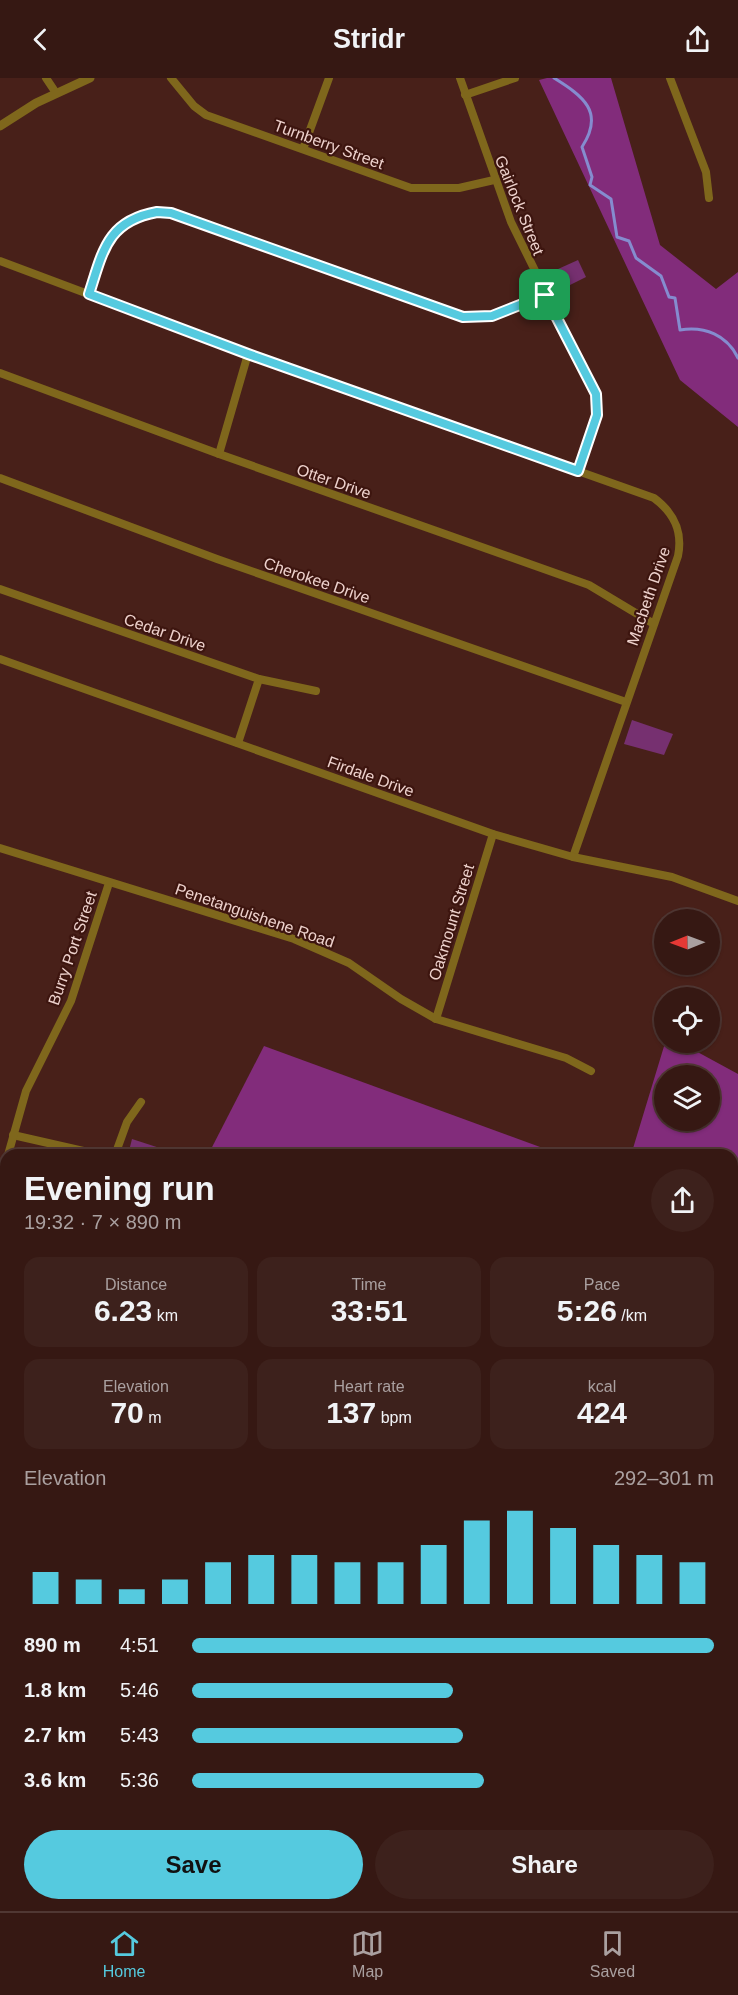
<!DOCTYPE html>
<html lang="en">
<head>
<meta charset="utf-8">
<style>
  :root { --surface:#361813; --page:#3d211c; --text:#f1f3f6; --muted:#aaa0a0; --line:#503733; --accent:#55cadf }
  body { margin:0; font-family:Helvetica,sans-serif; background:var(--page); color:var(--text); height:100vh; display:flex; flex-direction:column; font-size:22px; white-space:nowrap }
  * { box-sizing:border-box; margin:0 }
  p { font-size:20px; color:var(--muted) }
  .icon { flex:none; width:33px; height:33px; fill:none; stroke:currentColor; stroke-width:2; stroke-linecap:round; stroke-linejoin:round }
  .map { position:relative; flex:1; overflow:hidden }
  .sheet { position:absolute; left:0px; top:1071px; width:738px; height:762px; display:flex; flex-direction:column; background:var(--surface); border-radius:18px 18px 0 0; box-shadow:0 2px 4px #0004,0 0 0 2px var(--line) }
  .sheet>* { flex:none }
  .needle { width:39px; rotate:269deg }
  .buttons { position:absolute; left:654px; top:831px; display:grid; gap:12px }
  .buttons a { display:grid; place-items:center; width:66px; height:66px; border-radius:50%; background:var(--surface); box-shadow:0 2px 4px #0004,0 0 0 2px var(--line); font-size:30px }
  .pin { position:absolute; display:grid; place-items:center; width:51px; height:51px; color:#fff; margin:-26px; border-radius:12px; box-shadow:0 3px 9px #0006 }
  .round { display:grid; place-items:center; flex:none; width:63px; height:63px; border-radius:32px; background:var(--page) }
  .summary { display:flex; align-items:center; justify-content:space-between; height:102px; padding:0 24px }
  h1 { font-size:33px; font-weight:600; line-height:45px }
  .metrics { display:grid; grid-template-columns:repeat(3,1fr); gap:9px; height:102px; padding:6px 24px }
  .metrics div { display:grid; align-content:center; border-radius:15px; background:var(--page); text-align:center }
  .metrics b { font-size:30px; font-weight:600 }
  .metrics small { font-size:16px; font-weight:400 }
  .metrics p { font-size:16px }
  .chart { height:168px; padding:12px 24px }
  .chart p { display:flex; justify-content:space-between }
  .chart svg { width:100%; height:108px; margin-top:6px; stroke:var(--accent); stroke-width:6 }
  .button { display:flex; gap:12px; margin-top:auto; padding:12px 24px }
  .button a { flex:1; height:69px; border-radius:36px; background:var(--accent); color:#111; font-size:24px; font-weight:600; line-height:69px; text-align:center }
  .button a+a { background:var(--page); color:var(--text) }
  ul { padding:0 24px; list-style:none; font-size:20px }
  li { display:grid; grid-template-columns:96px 72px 1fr; align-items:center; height:45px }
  li i { height:15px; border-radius:8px; background:var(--accent) }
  header { display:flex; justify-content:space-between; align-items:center; height:78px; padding:0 24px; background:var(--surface); font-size:27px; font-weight:600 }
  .menu { display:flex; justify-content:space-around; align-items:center; height:84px; border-top:2px solid var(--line); background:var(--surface); font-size:16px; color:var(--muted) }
  .menu a { display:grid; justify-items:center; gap:3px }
  .menu .active { color:var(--accent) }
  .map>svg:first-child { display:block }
  .green { fill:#763070 }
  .forest { fill:#822c7b; fill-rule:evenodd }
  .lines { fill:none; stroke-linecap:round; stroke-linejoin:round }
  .stream { stroke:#858ccf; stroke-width:3 }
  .minor { stroke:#7f671c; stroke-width:8 }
  .tertiary { stroke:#7f671c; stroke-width:9 }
  .route-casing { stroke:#fff; stroke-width:12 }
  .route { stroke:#55cadf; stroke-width:8 }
  .labels { text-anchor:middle; stroke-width:4.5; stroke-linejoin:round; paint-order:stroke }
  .street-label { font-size:16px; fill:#eed2cd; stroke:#3d150f }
</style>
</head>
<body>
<header><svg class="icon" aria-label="back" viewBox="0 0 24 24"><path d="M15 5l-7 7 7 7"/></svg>Stridr<svg class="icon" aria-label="share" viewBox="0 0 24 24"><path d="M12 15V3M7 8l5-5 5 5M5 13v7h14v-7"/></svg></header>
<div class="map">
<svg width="738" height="1833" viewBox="0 0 738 1833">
  <rect width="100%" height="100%" fill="#482019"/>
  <!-- green -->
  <g class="green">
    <polygon points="578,182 586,199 556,214 547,196"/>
    <polygon points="632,642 673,656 664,677 624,666"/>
    <polygon points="132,1061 169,1073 168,1077 128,1077"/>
  </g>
  <!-- forest -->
  <g class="forest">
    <polygon points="547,0 611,0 660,167 716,211 738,194 738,349 680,302 539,2"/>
    <path d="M665,965h16l57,31v837h-357l-24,-6h375v-750h-101zM664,998h46v44h-46z"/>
    <polygon points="264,968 562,1077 208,1077"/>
  </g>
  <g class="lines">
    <!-- stream -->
    <path class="stream" d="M554,0c29,18 51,34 28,69l10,30 -2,8 21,14 6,38 12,4 7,17 25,18 8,21 6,1 5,32c25,-4 47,5 58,28"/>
    <!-- minor -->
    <g class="minor">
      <polyline points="46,0 56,15"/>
      <polyline points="171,0 194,28 206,37 411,110 459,110 494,102"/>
      <polyline points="460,0 511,144 596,316 597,337 578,393"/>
      <polyline points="670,0 706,94 709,120"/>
      <polyline points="465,17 515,0"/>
      <polyline points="303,71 329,0"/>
      <path d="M0,183l248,93 406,144c20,15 29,33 24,58l-105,301"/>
      <path d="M89,216c16,-46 25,-85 82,-81l292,104 29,-1 53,-21"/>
      <polyline points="0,295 219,376 589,507 654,546"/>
      <polyline points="219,376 248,276"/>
      <polyline points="0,400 217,481 626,624"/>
      <polyline points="0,511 259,601 238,665"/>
      <polyline points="0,581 493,756 573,779 672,799 738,823"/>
      <polyline points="259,601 316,613"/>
      <polyline points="0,770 294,861 349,885 401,921 436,941 566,980 591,993"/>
      <polyline points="436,941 493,756"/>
      <polyline points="13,1057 101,1077"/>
      <polyline points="8,1077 26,1013 71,923 109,805"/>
      <polyline points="115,1077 127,1044 141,1024"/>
      <polyline points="0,1112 6,1087"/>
      <polyline points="0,1374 6,1374"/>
      <polyline points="0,1590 6,1591"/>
      <polyline points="149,1833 151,1827"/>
    </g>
    <!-- tertiary -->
    <polyline class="tertiary" points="0,48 36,25 90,0"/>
  </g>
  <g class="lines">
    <!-- route casing -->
    <g class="route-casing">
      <path id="route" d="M157,134l14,1 292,104 29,-1 53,-21 51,99 1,21 -19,56 -330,-117 -159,-60c14,-43 18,-73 68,-82z"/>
    </g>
    <!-- route -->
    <use href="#route" class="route"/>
  </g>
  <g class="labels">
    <!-- street labels -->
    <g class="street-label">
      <text transform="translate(329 66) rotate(20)" y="6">Turnberry Street</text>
      <text transform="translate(520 127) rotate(68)" y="6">Gairlock Street</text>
      <text transform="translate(334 403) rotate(19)" y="6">Otter Drive</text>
      <text transform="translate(317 502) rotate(19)" y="6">Cherokee Drive</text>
      <text transform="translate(648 518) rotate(-71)" y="6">Macbeth Drive</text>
      <text transform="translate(165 554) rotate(19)" y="6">Cedar Drive</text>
      <text transform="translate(371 698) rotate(20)" y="6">Firdale Drive</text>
      <text transform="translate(255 837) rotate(19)" y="6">Penetanguishene Road</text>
      <text transform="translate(451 844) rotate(-73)" y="6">Oakmount Street</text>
      <text transform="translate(72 870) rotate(-71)" y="6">Burry Port Street</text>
    </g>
  </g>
</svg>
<div class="buttons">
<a><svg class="needle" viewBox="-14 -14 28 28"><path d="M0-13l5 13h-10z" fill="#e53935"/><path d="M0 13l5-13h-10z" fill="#aaa0a0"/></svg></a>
<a><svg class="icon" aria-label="locate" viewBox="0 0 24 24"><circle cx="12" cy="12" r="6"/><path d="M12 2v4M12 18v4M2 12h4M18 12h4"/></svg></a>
<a><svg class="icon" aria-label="layers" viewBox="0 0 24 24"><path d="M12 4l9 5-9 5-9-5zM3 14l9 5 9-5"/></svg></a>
</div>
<div class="pin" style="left:545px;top:217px;background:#1e9e55"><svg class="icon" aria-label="arrive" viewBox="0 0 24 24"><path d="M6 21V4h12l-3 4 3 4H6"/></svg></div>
<section class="sheet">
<div class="summary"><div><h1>Evening run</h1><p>19:32 · 7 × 890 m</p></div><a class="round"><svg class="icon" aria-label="share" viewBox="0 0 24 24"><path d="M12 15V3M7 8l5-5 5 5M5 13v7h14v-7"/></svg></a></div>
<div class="metrics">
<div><p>Distance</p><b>6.23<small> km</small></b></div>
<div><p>Time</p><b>33:51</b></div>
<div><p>Pace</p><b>5:26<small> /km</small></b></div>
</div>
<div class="metrics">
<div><p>Elevation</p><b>70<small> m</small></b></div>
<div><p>Heart rate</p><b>137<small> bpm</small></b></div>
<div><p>kcal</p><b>424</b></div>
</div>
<div class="chart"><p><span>Elevation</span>292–301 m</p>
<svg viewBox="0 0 160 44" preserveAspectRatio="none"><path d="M5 44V31M15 44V34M25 44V38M35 44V34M45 44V27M55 44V24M65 44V24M75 44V27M85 44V27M95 44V20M105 44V10M115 44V6M125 44V13M135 44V20M145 44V24M155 44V27"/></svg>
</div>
<ul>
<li><b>890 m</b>4:51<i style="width:100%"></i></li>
<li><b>1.8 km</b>5:46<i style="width:50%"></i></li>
<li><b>2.7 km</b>5:43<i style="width:52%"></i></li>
<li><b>3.6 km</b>5:36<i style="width:56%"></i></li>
</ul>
<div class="button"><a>Save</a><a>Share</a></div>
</section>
</div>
<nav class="menu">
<a class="active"><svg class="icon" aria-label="home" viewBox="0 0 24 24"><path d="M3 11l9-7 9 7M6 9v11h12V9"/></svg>Home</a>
<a><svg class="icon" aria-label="map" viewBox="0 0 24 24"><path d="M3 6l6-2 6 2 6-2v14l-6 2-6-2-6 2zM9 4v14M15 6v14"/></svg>Map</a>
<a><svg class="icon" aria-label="saved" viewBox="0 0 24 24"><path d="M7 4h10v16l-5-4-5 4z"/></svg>Saved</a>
</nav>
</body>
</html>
